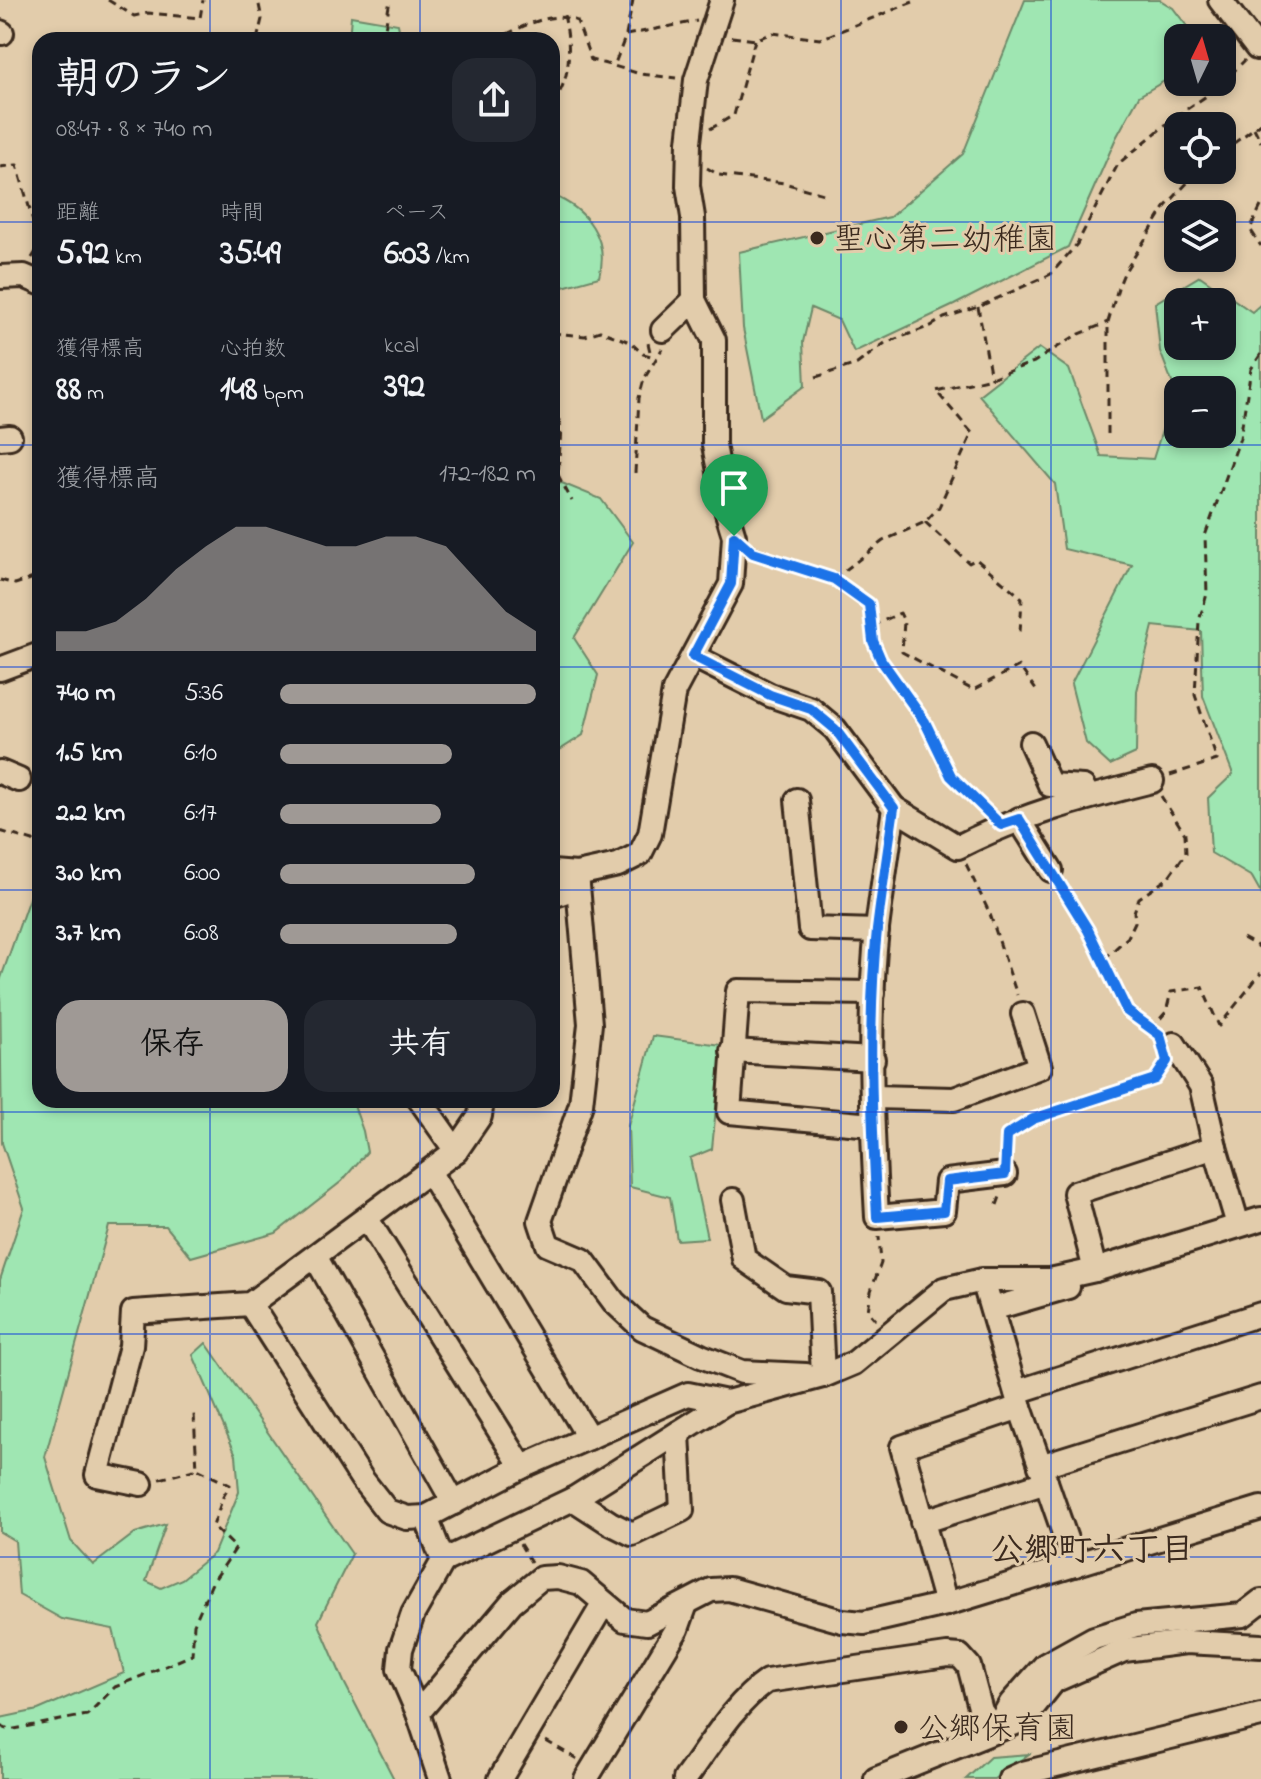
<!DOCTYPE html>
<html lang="ja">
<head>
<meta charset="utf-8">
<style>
  :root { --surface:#171b24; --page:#242831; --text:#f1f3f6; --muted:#9ea1a6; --accent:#9f9995 }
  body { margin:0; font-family:"Indie Flower","Klee One",sans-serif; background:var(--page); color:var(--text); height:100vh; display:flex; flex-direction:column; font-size:30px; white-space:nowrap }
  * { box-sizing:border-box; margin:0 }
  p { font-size:26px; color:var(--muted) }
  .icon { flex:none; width:44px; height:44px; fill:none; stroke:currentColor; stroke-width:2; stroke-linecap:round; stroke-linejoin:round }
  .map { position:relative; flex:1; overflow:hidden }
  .drawer { position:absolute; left:32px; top:32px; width:528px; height:1076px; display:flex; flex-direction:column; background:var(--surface); border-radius:24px; box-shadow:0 4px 12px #0003 }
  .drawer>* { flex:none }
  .needle { width:52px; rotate:5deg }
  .controls { position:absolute; left:1164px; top:24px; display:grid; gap:16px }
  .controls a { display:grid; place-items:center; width:72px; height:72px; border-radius:16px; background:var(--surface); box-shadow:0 4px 12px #0003; font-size:40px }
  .pin { position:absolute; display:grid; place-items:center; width:68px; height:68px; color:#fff; margin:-82px -34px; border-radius:50% 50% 50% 0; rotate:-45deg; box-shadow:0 0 8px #0007 }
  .pin .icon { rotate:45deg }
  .round { display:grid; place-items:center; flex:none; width:84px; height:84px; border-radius:24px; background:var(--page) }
  .summary { display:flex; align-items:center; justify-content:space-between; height:136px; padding:0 24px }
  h1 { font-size:44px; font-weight:700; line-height:60px }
  .figures { display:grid; grid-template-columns:repeat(3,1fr); gap:12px; height:136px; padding:8px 24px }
  .figures div { display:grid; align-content:center }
  .figures b { font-size:34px; font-weight:700 }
  .figures small { font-size:22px; font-weight:400 }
  .figures p { font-size:22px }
  .chart { height:224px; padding:16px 24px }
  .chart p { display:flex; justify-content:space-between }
  .chart svg { width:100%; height:144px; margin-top:8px; fill:var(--accent); opacity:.7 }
  .action { display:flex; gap:16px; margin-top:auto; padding:16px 24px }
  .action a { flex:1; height:92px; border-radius:24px; background:var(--accent); color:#111; font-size:32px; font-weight:700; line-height:92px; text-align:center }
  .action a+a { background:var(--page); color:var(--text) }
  ul { padding:0 24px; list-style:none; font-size:26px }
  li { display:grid; grid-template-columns:128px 96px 1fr; align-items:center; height:60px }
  li i { height:20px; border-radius:10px; background:var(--accent) }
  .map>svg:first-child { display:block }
  .green { fill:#9fe6b2; stroke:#6d8868; stroke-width:2; fill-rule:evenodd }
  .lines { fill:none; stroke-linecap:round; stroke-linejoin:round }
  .minor-casing { stroke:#3b2a1e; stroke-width:28 }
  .path { stroke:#3b2a1e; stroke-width:3; stroke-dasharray:8 6; stroke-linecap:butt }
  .minor { stroke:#e2ccab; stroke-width:22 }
  .route-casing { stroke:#fff; stroke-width:16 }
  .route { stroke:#1a73e8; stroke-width:10 }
  .grid { fill:none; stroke:#1d4ed8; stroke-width:2; stroke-opacity:0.55 }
  .poi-dot { fill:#3b2a1e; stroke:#e2ccab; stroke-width:3 }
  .labels { text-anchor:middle; stroke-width:6; stroke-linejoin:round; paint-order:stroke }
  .poi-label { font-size:32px; fill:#3b2a1e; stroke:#e2ccab; text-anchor:start }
  .neighbourhood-label { font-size:34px; font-weight:bold; fill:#3b2a1e; stroke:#e2ccab }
</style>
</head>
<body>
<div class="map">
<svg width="1261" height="1779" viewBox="0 0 1261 1779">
  <rect width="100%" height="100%" fill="#e2ccab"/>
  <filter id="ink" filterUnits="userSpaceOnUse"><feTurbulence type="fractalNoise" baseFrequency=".0125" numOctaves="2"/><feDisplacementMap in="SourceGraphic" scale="16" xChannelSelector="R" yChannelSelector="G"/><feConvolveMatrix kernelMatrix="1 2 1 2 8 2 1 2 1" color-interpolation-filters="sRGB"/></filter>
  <g filter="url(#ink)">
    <!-- green -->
    <g class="green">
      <polygon points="1025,0 1160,0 1173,8 1196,38 1178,38 1178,73 1139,96 1116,138 1068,247 954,305 854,352 839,320 811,308 803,342 805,386 761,418 743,328 739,252 890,217 963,154"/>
      <polygon points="351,16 398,24 401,40 349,40"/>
      <path d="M552,195c35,14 58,44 47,82l-47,13z"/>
      <path d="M1200,276l52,36 9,-8v589l-9,-16 -41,-24 -3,-55 25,-24 -30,-78 -2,-65 -48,-5 -16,65 -1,62 -26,12 -24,-22 -15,-59 61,-119 -68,-16 -9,-65 -76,-89 60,-47 30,21 32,87 52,3 22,-69 -15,-39 -5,-48zM1222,302v44h-44v-44zM1222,390v44h-44v-44z"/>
      <polygon points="552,479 601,499 633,542 574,638 598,675 583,735 552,755"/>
      <polygon points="36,878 40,878 40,1100 352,1100 363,1131 367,1152 342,1181 276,1233 191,1257 166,1226 109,1226 45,1457 71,1541 93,1565 135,1533 166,1524 146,1581 161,1588 182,1579 214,1553 239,1492 236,1455 193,1355 206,1343 352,1554 318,1622 344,1682 394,1779 0,1779 0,1718 38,1710 124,1673 113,1629 62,1619 19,1595 15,1541 0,1532 0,1280 24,1208 2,1143 0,981"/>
      <polygon points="653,1036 722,1045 712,1149 690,1158 707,1238 677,1240 670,1197 630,1187 628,1126"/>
      <polygon points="1029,1754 994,1779 966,1779 990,1757"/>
    </g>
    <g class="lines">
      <!-- minor casing -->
      <g class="minor-casing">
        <g id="minor">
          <polyline points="1220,0 1257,48"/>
          <polyline points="0,32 2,33"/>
          <polyline points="0,277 24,276 40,283"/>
          <polyline points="663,330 694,300"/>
          <polyline points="0,438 10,437"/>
          <path d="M693,656l77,39 41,14 24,20 59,79c-6,41 -12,81 -17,121 -10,93 -5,195 0,288l67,-6 3,-30 58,-7"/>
          <polyline points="0,669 40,654"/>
          <polyline points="1031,743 1050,785 1083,787 1089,797"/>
          <polyline points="0,772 19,780"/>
          <polyline points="797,800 810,929 877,931"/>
          <path d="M894,808l64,39c62,-32 126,-49 194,-66"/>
          <polyline points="1019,819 1051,870"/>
          <polyline points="552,872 577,874 618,865 640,854 650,834 674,691 731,584 734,536 727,513 714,445 714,340 694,300 693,217 688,186 689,142 696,80 722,0"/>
          <polyline points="577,874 590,1024 581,1104 540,1221 548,1245 583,1260 614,1302 642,1328 701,1356 742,1372 806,1375"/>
          <polyline points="552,896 578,887"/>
          <polyline points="1174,1044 1201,1086 1215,1147"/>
          <polyline points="732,1051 873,1059"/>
          <polyline points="873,1097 954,1099 1040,1067 1023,1014"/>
          <polyline points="420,1100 456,1151"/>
          <polyline points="872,1125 729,1112 738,991 873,993"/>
          <polyline points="430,1173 589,1438"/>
          <polyline points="733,1200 744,1259 786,1288 819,1292 823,1376"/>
          <polyline points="367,1219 522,1467"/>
          <polyline points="315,1256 454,1503"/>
          <polyline points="1095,1270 1075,1193 1215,1147 1238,1225"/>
          <polyline points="983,1280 1020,1407 1075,1565"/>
          <polyline points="250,1304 362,1479 387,1511 407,1518 426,1517 522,1467 688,1394 727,1402 823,1376 854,1363 944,1289 983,1280 1050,1280 1095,1270 1261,1219"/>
          <polyline points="992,1309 1068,1287"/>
          <polyline points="1016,1392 1261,1314"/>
          <polyline points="1040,1466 1261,1397"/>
          <polyline points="141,1484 97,1475 131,1346 133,1312 250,1304 456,1151 480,1116 482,1100"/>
          <polyline points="573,1499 610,1523 632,1534 682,1510 678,1433"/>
          <polyline points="426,1517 443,1561 413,1614 401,1649 399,1669 418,1713 440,1779"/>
          <polyline points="922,1522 1046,1482"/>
          <polyline points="443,1561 573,1499 727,1402"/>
          <polyline points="946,1604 902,1447 1020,1407"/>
          <polyline points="418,1713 512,1602 541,1578 558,1577 581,1583 625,1620 647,1623 711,1590 729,1589 842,1621 864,1623 946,1604 1261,1508"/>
          <polyline points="995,1731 1011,1703 1045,1665 1094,1638 1136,1625 1243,1615 1261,1601"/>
          <polyline points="500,1779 604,1603"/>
          <polyline points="586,1779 677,1629 686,1604"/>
          <path d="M685,1779c25,-33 48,-75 82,-98l180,-26 13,1 9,10 12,45 14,20"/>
          <polyline points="876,1779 1023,1720 1054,1681 1124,1650 1186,1642 1261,1646"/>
          <polyline points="1010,1779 1023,1773 1261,1715"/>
        </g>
      </g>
      <!-- path -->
      <g class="path">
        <polyline points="108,0 134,16 148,13 200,18 203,0"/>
        <polyline points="633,0 626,35 614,66 640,74 676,78"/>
        <polyline points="626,35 697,21"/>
        <polyline points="732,37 755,40 772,33 820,39 918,0"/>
        <polyline points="257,40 262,19 258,0"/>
        <polyline points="383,40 390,0"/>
        <path d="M494,40c26,-11 55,-31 83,-19l14,39 23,6"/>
        <path d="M552,103c20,-23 19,-58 12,-88"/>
        <polyline points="1254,128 1261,142"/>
        <polyline points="710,129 734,115 755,40"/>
        <polyline points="1222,152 1261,123"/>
        <polyline points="0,167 17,165 40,245"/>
        <polyline points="707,168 719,175 784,183 827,195"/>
        <polyline points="1261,206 1250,229 1261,246"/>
        <polyline points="32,258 40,245"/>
        <polyline points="978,307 991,378"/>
        <polyline points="552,333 585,336 600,331 630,342 643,354 651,356 648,343"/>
        <polyline points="816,377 857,364 885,343 931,326 944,318 978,307 1051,274 1077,244 1118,164 1175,117 1214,91 1245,60"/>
        <polyline points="552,392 561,429 558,475 572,501"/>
        <polyline points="1108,434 1108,322 1118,288 1124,273 1166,206 1199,170"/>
        <polyline points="635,473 639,398 644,379 662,349"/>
        <polyline points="925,522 969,563 976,559 1022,598 1020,633"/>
        <polyline points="752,552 834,579 869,604 873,641 881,660 925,722 951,776 989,813"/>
        <polyline points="834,579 883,541 925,522 939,507 972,433 936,391 991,378 1034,362 1075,336 1108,322"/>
        <polyline points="0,580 15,584 40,576"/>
        <polyline points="872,626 900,613 904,621 902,652 973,690 1019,666 1036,690"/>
        <polyline points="1170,775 1217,760 1195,695 1199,621 1207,594 1205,536 1240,438 1251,369 1261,354"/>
        <polyline points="0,831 33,841 40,848"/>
        <polyline points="966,864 990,914 1017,995"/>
        <polyline points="1060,885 1104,959 1127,1011 1157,1033"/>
        <polyline points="1243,938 1261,948"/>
        <polyline points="1104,959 1128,937 1135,922 1134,912 1139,898 1167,879 1186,853 1185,834 1161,796"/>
        <polyline points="1151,1029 1166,1012 1171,992 1202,987 1219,1026 1261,973"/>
        <polyline points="1006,1155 1007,1135 1033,1119 1155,1079 1165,1065"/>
        <polyline points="997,1205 1001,1194"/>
        <polyline points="876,1320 868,1311 871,1291 881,1263 879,1237"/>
        <polyline points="160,1479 197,1469"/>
        <polyline points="520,1544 531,1562"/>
        <polyline points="0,1726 9,1730 87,1715 115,1687 192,1655 194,1624 212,1583 236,1548 213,1526 223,1497 230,1485 197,1469 194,1414"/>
        <polyline points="546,1741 577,1759"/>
      </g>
      <!-- minor -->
      <use href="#minor" class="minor"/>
    </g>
  </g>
  <g class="lines" filter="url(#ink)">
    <!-- route casing -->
    <g class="route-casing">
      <path id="route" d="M734,536l19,17 81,26 35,25 4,37 8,19 44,62 26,54 50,49 18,-6 69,111 39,81 33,24 7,26 -12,18 -122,40 -26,16 -2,39 -58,7 -3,30 -67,6c-5,-93 -10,-194 0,-287 5,-41 11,-81 17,-122l-59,-79 -24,-20 -41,-14 -77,-39 38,-72z"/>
    </g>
    <!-- route -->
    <use href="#route" class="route"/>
  </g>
  <!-- grid -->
  <path class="grid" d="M210,0v40M420,0v40M630,0v1779M841,0v1779M1051,0v1779M0,222h40M552,222h626M1222,222h39M0,445h40M552,445h709M0,667h40M552,667h709M0,890h40M552,890h709M210,1100v679M420,1100v679M0,1112h1261M0,1334h1261M0,1557h1261"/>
  <!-- markers -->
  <g class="poi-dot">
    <circle cx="817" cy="238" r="8"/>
    <circle cx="901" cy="1727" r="8"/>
  </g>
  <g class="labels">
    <!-- poi labels -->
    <g class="poi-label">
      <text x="833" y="249">聖心第二幼稚園</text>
      <text x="917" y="1738">公郷保育園</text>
    </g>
    <!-- neighbourhood labels -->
    <g class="neighbourhood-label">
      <text x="1092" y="1560">公郷町六丁目</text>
    </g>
  </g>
</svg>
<div class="controls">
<a><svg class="needle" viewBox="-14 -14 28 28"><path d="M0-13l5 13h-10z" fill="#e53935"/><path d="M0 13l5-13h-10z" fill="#9ea1a6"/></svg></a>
<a><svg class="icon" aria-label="locate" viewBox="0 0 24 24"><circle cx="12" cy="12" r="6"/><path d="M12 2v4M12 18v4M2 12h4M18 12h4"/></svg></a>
<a><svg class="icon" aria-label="layers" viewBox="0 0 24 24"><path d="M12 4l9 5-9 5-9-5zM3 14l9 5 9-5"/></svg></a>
<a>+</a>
<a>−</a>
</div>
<div class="pin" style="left:734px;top:536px;background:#1e9e55"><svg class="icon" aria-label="arrive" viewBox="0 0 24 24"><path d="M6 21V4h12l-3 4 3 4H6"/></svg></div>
<section class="drawer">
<div class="summary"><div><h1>朝のラン</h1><p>08:47 · 8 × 740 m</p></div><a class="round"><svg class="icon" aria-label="share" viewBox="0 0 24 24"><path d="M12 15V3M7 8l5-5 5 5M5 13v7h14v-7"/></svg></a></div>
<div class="figures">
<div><p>距離</p><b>5.92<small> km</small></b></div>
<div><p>時間</p><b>35:49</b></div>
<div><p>ペース</p><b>6:03<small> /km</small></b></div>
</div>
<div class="figures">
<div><p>獲得標高</p><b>88<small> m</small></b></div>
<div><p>心拍数</p><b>148<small> bpm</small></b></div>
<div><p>kcal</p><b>392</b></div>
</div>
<div class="chart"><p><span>獲得標高</span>172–182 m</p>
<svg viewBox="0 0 160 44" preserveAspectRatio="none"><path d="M0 44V38L10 38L20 35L30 28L40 19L50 12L60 6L70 6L80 9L90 12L100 12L110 9L120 9L130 12L140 22L150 32L160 38V44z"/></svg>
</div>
<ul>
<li><b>740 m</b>5:36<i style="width:100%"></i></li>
<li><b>1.5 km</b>6:10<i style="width:67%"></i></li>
<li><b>2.2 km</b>6:17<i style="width:63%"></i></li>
<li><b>3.0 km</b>6:00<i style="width:76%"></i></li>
<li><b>3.7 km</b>6:08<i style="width:69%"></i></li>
</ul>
<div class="action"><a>保存</a><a>共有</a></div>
</section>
</div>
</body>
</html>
